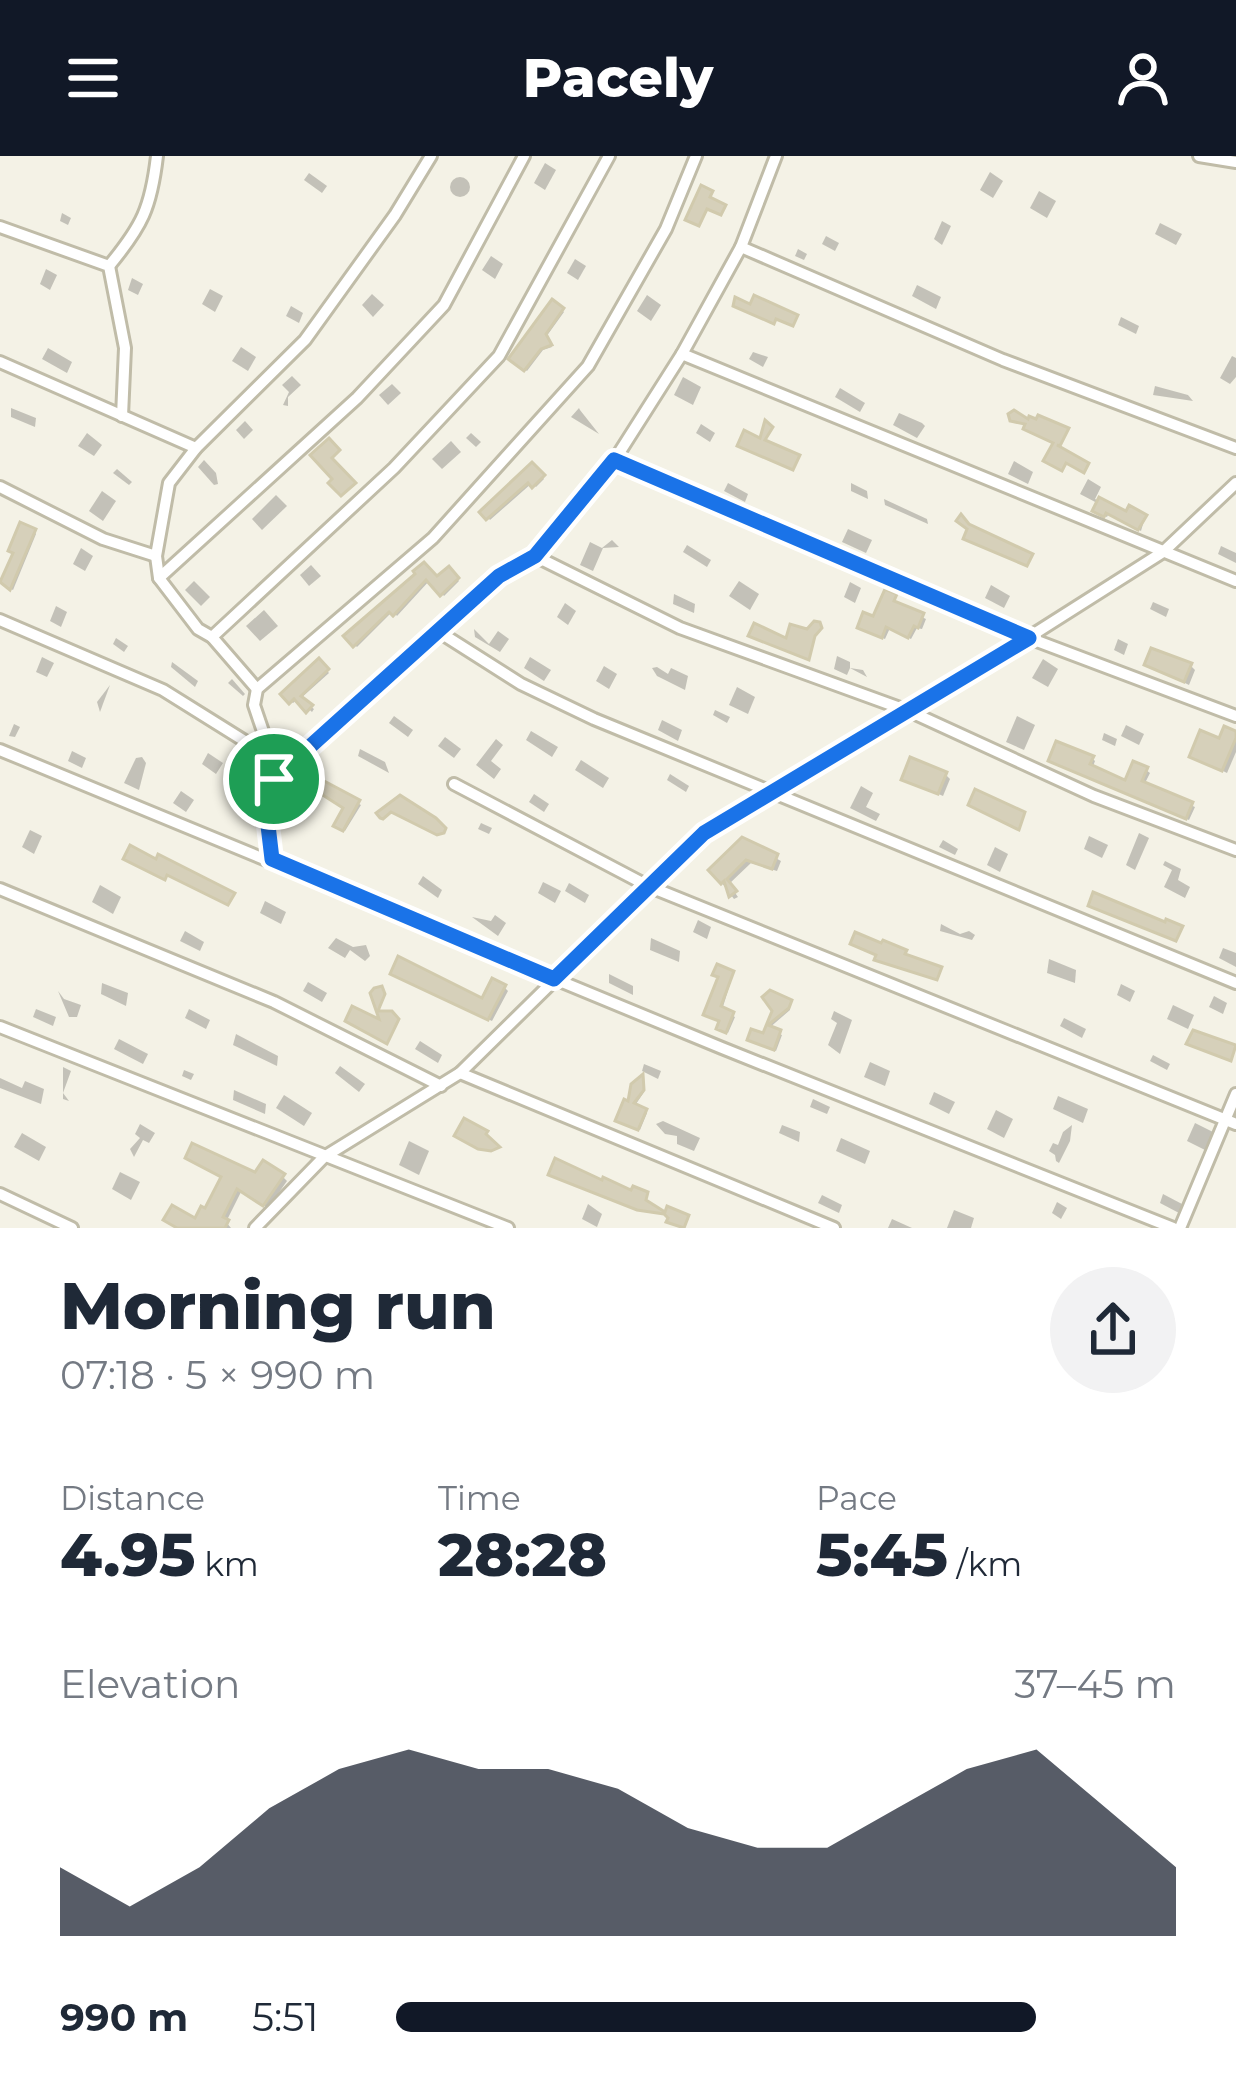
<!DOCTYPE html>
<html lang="en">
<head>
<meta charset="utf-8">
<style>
  :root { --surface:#fff; --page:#f2f2f3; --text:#1f2937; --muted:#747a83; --accent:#111827 }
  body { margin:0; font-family:Montserrat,sans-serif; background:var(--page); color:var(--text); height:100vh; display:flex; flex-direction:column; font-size:45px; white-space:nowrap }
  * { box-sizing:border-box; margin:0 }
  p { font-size:39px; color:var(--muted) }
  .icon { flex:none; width:66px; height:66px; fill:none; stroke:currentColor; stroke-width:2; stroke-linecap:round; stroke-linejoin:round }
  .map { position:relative; height:1072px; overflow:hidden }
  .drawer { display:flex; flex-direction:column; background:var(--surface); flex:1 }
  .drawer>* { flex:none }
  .pin { position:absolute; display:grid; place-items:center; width:102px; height:102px; color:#fff; margin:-51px; border:6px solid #fff; border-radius:50%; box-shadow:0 3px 12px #0007 }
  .round { display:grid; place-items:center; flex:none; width:126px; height:126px; border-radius:63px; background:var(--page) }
  .head { display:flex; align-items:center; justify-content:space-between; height:204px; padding:0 60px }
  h1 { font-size:66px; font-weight:800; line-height:90px }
  .stats { display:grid; grid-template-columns:repeat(3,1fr); gap:18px; height:204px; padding:12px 60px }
  .stats div { display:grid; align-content:center }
  .stats b { font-size:60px; font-weight:800 }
  .stats small { font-size:33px; font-weight:400 }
  .stats p { font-size:33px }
  .chart { height:336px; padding:24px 60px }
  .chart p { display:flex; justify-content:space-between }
  .chart svg { width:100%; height:216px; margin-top:12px; fill:var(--accent); opacity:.7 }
  ul { padding:0 60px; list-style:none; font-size:39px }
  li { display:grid; grid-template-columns:192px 144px 1fr; align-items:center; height:90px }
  li i { height:30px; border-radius:15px; background:var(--accent) }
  header { display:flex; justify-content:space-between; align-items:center; height:156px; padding:0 60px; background:var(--accent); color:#fff; font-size:54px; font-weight:800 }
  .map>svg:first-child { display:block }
  .shadow { fill:#0003 }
  .building { fill:#d6d0ba; stroke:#d1caad; stroke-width:3 }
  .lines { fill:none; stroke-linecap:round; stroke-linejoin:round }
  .minor-casing { stroke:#c0bca8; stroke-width:16 }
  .minor { stroke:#fff; stroke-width:10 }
  .route-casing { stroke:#fff; stroke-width:24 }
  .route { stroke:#1a73e8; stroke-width:15 }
</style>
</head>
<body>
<header><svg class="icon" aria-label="menu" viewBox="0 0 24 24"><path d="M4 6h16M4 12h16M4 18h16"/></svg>Pacely<svg class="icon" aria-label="person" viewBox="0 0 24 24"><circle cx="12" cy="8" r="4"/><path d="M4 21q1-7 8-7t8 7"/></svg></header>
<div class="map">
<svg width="1236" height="1072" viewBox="0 0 1236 1072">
  <rect width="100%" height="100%" fill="#f4f2e6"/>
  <!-- shadow -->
  <g class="shadow">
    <polygon points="545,7 556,14 545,34 534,27"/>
    <polygon points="990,16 1003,25 993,42 980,34"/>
    <polygon points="309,17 327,30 322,37 304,24"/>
    <circle cx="460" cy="31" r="10"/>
    <polygon points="1039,35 1056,45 1047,62 1030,52"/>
    <polygon points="62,57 71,62 68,69 60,65"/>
    <polygon points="942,65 951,70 942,89 934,83"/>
    <polygon points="1160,67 1182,78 1176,89 1155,78"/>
    <polygon points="826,80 839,87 835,95 822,88"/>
    <polygon points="798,93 807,98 804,104 795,100"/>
    <polygon points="491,100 503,108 495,123 482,114"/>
    <polygon points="575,103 586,110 578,124 567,117"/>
    <polygon points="46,113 57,119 50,134 40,128"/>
    <polygon points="132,122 143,128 138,139 128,134"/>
    <polygon points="917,129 941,141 936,153 912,140"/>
    <polygon points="210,133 223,140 215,156 202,148"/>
    <polygon points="372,138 384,149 373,161 362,149"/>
    <polygon points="647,139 661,149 651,165 637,155"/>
    <polygon points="552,147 564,156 546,181 552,191 543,194 527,215 512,203"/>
    <polygon points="291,150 303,157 299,167 286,160"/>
    <polygon points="1121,161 1139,170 1136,178 1118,169"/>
    <polygon points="241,191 256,201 248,215 232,205"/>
    <polygon points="48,192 72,206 67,217 42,203"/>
    <polygon points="753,196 768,201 763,211 749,203"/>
    <polygon points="1232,200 1236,202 1236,221 1230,228 1220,222"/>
    <polygon points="292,220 301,229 288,241 288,250 283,249 289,236 282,229"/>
    <polygon points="683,221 701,231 693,249 674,239"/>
    <polygon points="392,228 401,237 388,249 379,239"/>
    <polygon points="1155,230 1188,239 1193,245 1153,239"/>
    <polygon points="840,232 865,247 860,256 835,241"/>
    <polygon points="11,252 36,262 35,271 11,261"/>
    <polygon points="579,252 580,254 599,278 571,261"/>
    <polygon points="899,257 922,267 925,270 917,282 893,269"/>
    <polygon points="245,265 253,274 244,283 236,274"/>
    <polygon points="701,268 715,277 710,286 696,277"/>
    <polygon points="87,277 102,289 94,300 78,290"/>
    <polygon points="471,277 481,286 476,291 466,282"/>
    <polygon points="451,285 461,296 442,313 432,303"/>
    <polygon points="204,304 216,317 218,328 214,329 198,311"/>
    <polygon points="1014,305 1033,316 1028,328 1008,318"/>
    <polygon points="532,310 544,323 536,331 532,327 490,364 483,356"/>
    <polygon points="117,313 132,326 129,329 113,317"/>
    <polygon points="1088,323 1101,331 1095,343 1127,359 1145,361 1141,375 1109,357 1107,361 1098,357 1099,348 1080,338"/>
    <polygon points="728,327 748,338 745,346 724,335"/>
    <polygon points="851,327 867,335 868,343 851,335"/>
    <polygon points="102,335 116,345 103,365 89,355"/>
    <polygon points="276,339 287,350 262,374 252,363"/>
    <polygon points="884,343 927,363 928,368 885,349"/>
    <polygon points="848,373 872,384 866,397 842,386"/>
    <polygon points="34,375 36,378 13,434 2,428 16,398"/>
    <polygon points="612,384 619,391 603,392 593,415 580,409 590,386 602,392"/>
    <polygon points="687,389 711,404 707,411 683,396"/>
    <polygon points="1221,390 1236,397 1236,407 1218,398"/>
    <polygon points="81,392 93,400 85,415 73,408"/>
    <polygon points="311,409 321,420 309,430 300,419"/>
    <polygon points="449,414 459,425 444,440 430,424 397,460 393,455 357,491 347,481 420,419 437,424"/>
    <polygon points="194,425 210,441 201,450 185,434"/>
    <polygon points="739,425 759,438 750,454 729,440"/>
    <polygon points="850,426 861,432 855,447 844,441"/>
    <polygon points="991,429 1010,440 1004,452 985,442"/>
    <polygon points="674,438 695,448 694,457 673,448"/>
    <polygon points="895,441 896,449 926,463 922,473 917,472 911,483 890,472 885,483 864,474"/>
    <polygon points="1153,446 1169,453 1166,461 1150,453"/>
    <polygon points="565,447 576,455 568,469 557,461"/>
    <polygon points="56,450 67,456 61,471 50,465"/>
    <polygon points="264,454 278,470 260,485 246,470"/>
    <polygon points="474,473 489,488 498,475 509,483 500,496 475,481"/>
    <polygon points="116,482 128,490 124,496 113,488"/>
    <polygon points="1118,483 1128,488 1124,499 1114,494"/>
    <polygon points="837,500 850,506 850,512 863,514 867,521 850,512 847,519 834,513"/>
    <polygon points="42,501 54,507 47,521 36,516"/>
    <polygon points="530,501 551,514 544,525 524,512"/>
    <polygon points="1043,503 1058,513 1048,531 1032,522"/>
    <polygon points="172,506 198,525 195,531 171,511"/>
    <polygon points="319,506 329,517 300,543 314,553 312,556 298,543 293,547 284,538"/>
    <polygon points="1147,508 1191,510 1195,514 1189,529"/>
    <polygon points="604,510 617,518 609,533 596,525"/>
    <polygon points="657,511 668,518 671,512 688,520 685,534 657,520 652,512"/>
    <polygon points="232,523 245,538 243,540 228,527"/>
    <polygon points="110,529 100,556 97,546"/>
    <polygon points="737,531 755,541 748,558 729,549"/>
    <polygon points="715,554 730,561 727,567 713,559"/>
    <polygon points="394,560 413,574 408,581 389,567"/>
    <polygon points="1017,560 1035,569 1024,594 1006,586"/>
    <polygon points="662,564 682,574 678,585 658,574"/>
    <polygon points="14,568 20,571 15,581 9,580"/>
    <polygon points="1126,569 1144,578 1139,589 1121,580"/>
    <polygon points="531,575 558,591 552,601 526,584"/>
    <polygon points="1104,577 1117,583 1115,590 1102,584"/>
    <polygon points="1236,579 1236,596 1227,617 1193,600"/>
    <polygon points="445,581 461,593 454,602 438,590"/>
    <polygon points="496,583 503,589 491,605 501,613 494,623 476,609"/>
    <polygon points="360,593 385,606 389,617 358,600"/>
    <polygon points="72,595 86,602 82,612 68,605"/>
    <polygon points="208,597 223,607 216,618 202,608"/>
    <polygon points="142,601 146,607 139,634 124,627 136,602"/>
    <polygon points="1092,602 1095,605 1092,613 1126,628 1146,614 1150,617 1144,629 1195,651 1189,664 1055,607"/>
    <polygon points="581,604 609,622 603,632 575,614"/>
    <polygon points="307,610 315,617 312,622 361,649 345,675 339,671 346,652 308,627 302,636 293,629"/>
    <polygon points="670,618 689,630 686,636 667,624"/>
    <polygon points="945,618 950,623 943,640 905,623"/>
    <polygon points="861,630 873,637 866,651 880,658 876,665 850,652"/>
    <polygon points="181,635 194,644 186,656 173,647"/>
    <polygon points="534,638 549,648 544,656 529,646"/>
    <polygon points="481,667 492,672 489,678 478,673"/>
    <polygon points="30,674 42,680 34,698 22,691"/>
    <polygon points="1139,677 1149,682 1135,714 1126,709"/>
    <polygon points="1089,680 1108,689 1102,702 1084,693"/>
    <polygon points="742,684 781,705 777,715 751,707 729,728 738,741 734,743 712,714"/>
    <polygon points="943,684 958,693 955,699 939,691"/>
    <polygon points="995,691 1008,698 1000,716 987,709"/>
    <polygon points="1165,705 1181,713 1178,724 1190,731 1185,742 1164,731 1172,714 1163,709"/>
    <polygon points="423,720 442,734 438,742 418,728"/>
    <polygon points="543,726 561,735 555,747 538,737"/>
    <polygon points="569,727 589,739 585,747 565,735"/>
    <polygon points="100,729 121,741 113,758 92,746"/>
    <polygon points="265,745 286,756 281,768 260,757"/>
    <polygon points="495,759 506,767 498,780 472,761 491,765"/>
    <polygon points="698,764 711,771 707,783 693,776"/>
    <polygon points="941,768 960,778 969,775 975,779 972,784 940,775"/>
    <polygon points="185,775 204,786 200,795 180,785"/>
    <polygon points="336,782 353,791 366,789 370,800 365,805 350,794 345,802 328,792"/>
    <polygon points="651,782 680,795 679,806 650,794"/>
    <polygon points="1223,792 1236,797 1236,811 1219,802"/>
    <polygon points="1049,803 1076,814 1075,827 1047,817"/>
    <polygon points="609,818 633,830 633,839 609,827"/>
    <polygon points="733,818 722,854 735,861 728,877 722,874 722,866 709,861"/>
    <polygon points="397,821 484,846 504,831 508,835 492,865"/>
    <polygon points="308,826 327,837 322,846 303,835"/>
    <polygon points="102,827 128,837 126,850 101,838"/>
    <polygon points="1121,828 1135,835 1130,846 1117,839"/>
    <polygon points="58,835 64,843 81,849 77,861 69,861"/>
    <polygon points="1214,840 1227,847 1223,858 1209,851"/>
    <polygon points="790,846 790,854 768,873 782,879 776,895 753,886 765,881 775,854"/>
    <polygon points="1173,849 1194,859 1188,873 1167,863"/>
    <polygon points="36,853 56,861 53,870 33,861"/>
    <polygon points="189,853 210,864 206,873 185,862"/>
    <polygon points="834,855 852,864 840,898 828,889 837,867 831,863"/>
    <polygon points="1064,862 1086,873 1082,882 1060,870"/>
    <polygon points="236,878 278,900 277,910 233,889"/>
    <polygon points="119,883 148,898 143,908 114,893"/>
    <polygon points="420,885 442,899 438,907 415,893"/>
    <polygon points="1153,899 1170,908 1167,914 1150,905"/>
    <polygon points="870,906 890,915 885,930 864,921"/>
    <polygon points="644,908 661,915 658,923 642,915"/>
    <polygon points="340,910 365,928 359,936 335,917"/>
    <polygon points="63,911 71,915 63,937 69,945 63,943"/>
    <polygon points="184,914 194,918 191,924 182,920"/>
    <polygon points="0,922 22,932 25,925 44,933 41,948 0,932"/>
    <polygon points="644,922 644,936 634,951 647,957 640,974 620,966 631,950 633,932"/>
    <polygon points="234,934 266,948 265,958 233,944"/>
    <polygon points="934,936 955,946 949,958 929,948"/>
    <polygon points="284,939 312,957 304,970 276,952"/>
    <polygon points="1058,940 1088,953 1083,967 1053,953"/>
    <polygon points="813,943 830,951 827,958 810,951"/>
    <polygon points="996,954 1013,963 1004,982 987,973"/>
    <polygon points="663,965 700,982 694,995 677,988 677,980 665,978 656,968"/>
    <polygon points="1195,967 1213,976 1205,994 1187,985"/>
    <polygon points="140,968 155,977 149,987 143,984 134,1001 130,993 140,982 135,978"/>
    <polygon points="782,969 800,976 799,986 779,977"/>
    <polygon points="1072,969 1070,985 1059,1007 1056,1005 1055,999 1049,995 1053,987 1058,989 1063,976"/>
    <polygon points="22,977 46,991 39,1005 14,991"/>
    <polygon points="841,982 870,995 865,1008 836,995"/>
    <polygon points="409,985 429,995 419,1019 399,1009"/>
    <polygon points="120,1016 140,1026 131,1044 112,1033"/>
    <polygon points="256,1019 283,1021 287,1025 268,1052 242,1034 226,1066 231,1072 179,1072 171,1068 196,1066 206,1056 224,1022"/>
    <polygon points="1163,1038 1182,1048 1179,1057 1160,1047"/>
    <polygon points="822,1039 842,1049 839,1057 818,1047"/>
    <polygon points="1057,1046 1067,1052 1061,1063 1052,1057"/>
    <polygon points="588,1048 602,1058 597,1071 582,1063"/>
    <polygon points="954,1054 974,1062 971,1072 947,1072"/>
    <polygon points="892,1063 912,1072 888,1072"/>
  </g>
  <!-- building -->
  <g class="building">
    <polygon points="701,29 713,35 710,41 726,49 721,59 707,53 699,70 685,64"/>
    <polygon points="754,139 798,159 793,170 776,163 774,168 733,150 735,141 750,148"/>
    <polygon points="552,143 564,152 546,178 552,189 541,193 524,215 508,203"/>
    <polygon points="1014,254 1028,263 1029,260 1036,263 1038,259 1069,272 1060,290 1057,289 1089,307 1084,317 1066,307 1062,315 1043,305 1053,287 1023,273 1025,268 1010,265 1008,258"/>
    <polygon points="765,264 773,271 765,284 800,299 793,314 737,290 744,274 760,282"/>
    <polygon points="329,282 340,294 332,302 356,327 341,340 328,327 332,323 310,299"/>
    <polygon points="532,306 545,319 532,332 528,327 486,364 479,356"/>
    <polygon points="1099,341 1126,355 1129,349 1147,359 1138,374 1106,357 1104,361 1092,355"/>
    <polygon points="961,358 969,368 1033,398 1027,410 963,383 967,373 956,365"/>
    <polygon points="20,366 36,373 10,434 0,426 13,397 8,395"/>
    <polygon points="424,406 437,420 449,410 459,422 440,440 426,424 393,460 389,456 353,491 343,480 415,418 413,415"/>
    <polygon points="885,433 897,438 894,445 924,457 918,472 914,470 908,482 886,471 882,482 857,472 863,456 873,460"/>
    <polygon points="814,465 820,466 822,472 815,480 809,504 748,480 754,467 786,482 790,468 807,473"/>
    <polygon points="1151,492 1192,507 1184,526 1144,509"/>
    <polygon points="319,502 329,513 301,540 313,549 306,557 294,543 289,548 280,538"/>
    <polygon points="1224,570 1236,575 1236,582 1222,615 1189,601 1200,574 1219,582"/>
    <polygon points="1056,585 1094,600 1090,608 1125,624 1133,605 1148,611 1142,625 1193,646 1186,663 1048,605"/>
    <polygon points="910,601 947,616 938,638 901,624"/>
    <polygon points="306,606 315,613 311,618 360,644 343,675 333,670 343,652 304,627 298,636 289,629"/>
    <polygon points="975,633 1025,656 1019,674 968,649"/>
    <polygon points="400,639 436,662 446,672 444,677 437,679 391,656 383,663 380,662 376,657"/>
    <polygon points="742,681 778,698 772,713 746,704 727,723 737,735 729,741 724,725 721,728 708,714"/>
    <polygon points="130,689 156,703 158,698 235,737 228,749 167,719 165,724 123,703"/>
    <polygon points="1093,736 1165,766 1166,763 1183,770 1176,785 1088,750"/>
    <polygon points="855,776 881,787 883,784 907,794 905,798 942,811 937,824 874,804 876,799 850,788"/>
    <polygon points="398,800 482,842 492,822 506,829 488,864 390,818"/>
    <polygon points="717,808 734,815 721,850 734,856 726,877 716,873 719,865 703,859 718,821 712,819"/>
    <polygon points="382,830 385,838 378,855 392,855 399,863 387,888 345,865 352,850 379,863 370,837 374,832"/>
    <polygon points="770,834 792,844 789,852 768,869 781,874 774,894 747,884 751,873 763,877 772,855 762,841"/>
    <polygon points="1193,874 1236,889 1231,905 1186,888"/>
    <polygon points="643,918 644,934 634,947 647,953 638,974 615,965 624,943 628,945 631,928"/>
    <polygon points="464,962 488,975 486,978 500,991 491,995 478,993 454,980"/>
    <polygon points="192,987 255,1016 263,1004 285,1018 263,1050 237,1033 223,1061 229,1064 225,1072 177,1072 163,1064 172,1049 195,1062 201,1050 205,1052 221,1021 185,1002"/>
    <polygon points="555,1002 602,1024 603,1021 631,1034 633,1030 648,1036 646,1044 665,1056 667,1050 689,1059 684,1072 666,1066 668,1062 664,1058 637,1054 548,1019"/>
  </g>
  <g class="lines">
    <!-- minor casing -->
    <g class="minor-casing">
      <g id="minor">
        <polyline points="1199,0 1236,6"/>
        <polyline points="0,71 109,110 125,192 122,260"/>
        <polyline points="741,91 1003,204 1236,292"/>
        <path d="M109,110c33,-40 42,-58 48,-110"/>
        <polyline points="682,198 1236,425"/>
        <polyline points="0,206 196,292"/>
        <polyline points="614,305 1029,482 1236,560"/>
        <polyline points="0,331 103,383 156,400"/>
        <polyline points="535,400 680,472 911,556 1094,640 1236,694"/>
        <polyline points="159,422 357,242 444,149 524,0"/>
        <polyline points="0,464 163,534 272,602 273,623"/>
        <polyline points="436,474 521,528 594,563 1236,827"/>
        <polyline points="212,481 394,312 499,200 609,0"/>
        <polyline points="257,533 212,481 198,473 159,422 156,400 169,327 196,292 305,184 395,59 431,0"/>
        <polyline points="0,594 722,892 1173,1072"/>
        <polyline points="272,602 254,549 257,533 433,382 588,210 666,73 696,0"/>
        <polyline points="454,628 648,730 1236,968"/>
        <polyline points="272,703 267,660 273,623 499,420 535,400 614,305 682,198 741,91 776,0"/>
        <polyline points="0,733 274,846 441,930"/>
        <polyline points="0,871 508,1072"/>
        <polyline points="460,917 834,1072"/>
        <polyline points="0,1038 72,1072"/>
        <polyline points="255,1072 324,1001 460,917 704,677 911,556 1163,396 1236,327"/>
        <polyline points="1180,1072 1236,938"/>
      </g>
    </g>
    <!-- minor -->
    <use href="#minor" class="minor"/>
  </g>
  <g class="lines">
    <!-- route casing -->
    <g class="route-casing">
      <polygon id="route" points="614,304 1029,482 704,677 554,823 272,703 267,661 274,623 499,420 535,400"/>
    </g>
    <!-- route -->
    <use href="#route" class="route"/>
  </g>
</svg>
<div class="pin" style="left:274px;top:623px;background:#1e9e55"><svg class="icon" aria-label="arrive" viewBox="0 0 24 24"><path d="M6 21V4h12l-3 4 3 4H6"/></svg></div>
</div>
<section class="drawer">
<div class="head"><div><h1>Morning run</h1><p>07:18 · 5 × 990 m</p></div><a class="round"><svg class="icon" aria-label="share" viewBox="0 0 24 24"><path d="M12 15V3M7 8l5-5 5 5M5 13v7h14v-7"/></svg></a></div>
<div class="stats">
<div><p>Distance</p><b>4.95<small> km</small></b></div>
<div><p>Time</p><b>28:28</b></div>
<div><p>Pace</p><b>5:45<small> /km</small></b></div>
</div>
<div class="chart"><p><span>Elevation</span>37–45 m</p>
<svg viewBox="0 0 160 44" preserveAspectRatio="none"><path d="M0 44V30L10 38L20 30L30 18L40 10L50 6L60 10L70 10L80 14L90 22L100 26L110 26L120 18L130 10L140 6L150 18L160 30V44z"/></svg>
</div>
<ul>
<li><b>990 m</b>5:51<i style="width:82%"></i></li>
</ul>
</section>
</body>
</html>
